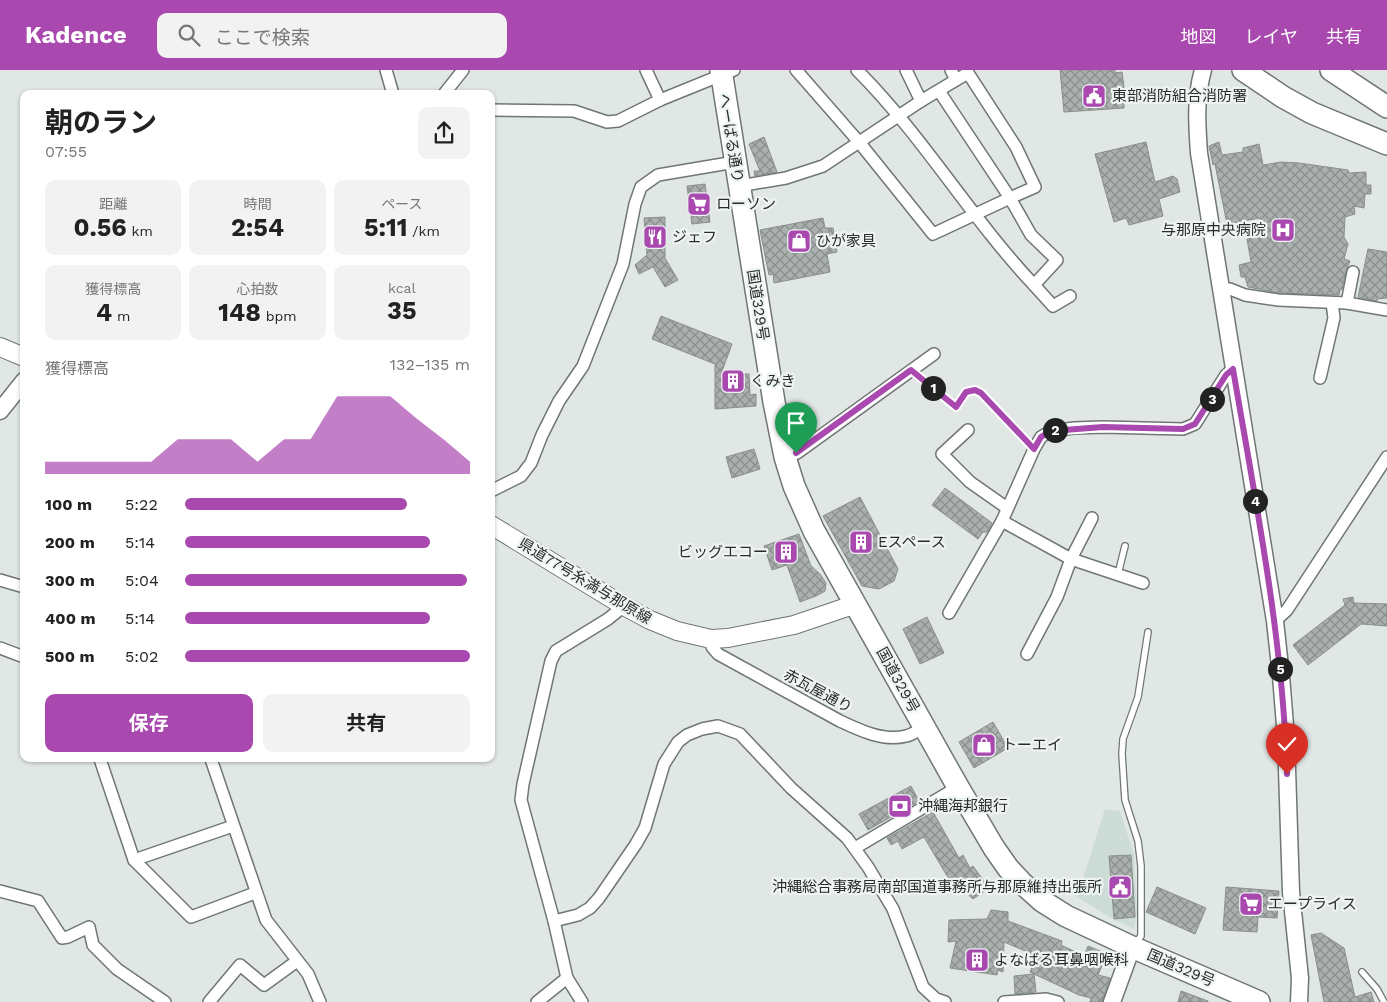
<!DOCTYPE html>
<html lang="ja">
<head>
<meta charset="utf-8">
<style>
  :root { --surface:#fff; --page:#f2f2f2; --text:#222; --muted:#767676; --accent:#a948af }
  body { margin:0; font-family:"Work Sans","Noto Sans JP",sans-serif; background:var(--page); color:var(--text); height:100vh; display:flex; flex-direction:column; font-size:19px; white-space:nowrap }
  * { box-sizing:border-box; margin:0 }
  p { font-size:16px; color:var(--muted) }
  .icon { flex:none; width:28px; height:28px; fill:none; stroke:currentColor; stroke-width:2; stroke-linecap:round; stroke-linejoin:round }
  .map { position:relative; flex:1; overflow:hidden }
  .drawer { position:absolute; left:20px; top:20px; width:475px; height:672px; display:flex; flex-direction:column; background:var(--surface); border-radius:10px; box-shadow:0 1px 4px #0004 }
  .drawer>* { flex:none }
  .pin { position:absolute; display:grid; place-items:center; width:42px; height:42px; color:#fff; margin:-51px -21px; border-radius:50% 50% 50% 0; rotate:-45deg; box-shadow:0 0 5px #0007 }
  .pin .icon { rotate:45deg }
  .km { position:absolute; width:25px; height:25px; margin:-12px; border-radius:50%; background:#222; color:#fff; font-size:14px; line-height:25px; text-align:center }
  .round { display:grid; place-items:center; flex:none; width:52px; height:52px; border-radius:10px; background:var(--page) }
  .overview { display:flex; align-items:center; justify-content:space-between; height:85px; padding:0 25px }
  h1 { font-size:28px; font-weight:700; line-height:38px }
  .figures { display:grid; grid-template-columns:repeat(3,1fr); gap:8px; height:85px; padding:5px 25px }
  .figures div { display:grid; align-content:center; border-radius:10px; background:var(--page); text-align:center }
  .figures b { font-size:25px; font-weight:700 }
  .figures small { font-size:14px; font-weight:400 }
  .figures p { font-size:14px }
  .chart { height:140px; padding:10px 25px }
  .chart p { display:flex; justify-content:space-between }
  .chart svg { width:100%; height:90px; margin-top:5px; fill:var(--accent); opacity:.7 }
  .primary-button { display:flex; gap:10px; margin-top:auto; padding:10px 25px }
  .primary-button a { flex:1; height:58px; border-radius:10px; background:var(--accent); color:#fff; font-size:20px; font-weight:700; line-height:58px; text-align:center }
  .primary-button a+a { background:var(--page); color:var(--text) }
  ul { padding:0 25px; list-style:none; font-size:16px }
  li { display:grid; grid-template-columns:80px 60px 1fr; align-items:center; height:38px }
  li i { height:12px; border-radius:6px; background:var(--accent) }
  header { display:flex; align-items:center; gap:30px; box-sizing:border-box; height:70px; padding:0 25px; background:var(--accent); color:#fff }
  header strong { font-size:24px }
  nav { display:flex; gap:28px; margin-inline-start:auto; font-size:18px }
  .search { width:350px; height:45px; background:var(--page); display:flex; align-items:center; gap:12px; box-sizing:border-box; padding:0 18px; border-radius:10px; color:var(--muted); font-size:19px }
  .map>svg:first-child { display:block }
  .built { fill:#cddcd7 }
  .building { fill:url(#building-cross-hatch); stroke:#898f8d }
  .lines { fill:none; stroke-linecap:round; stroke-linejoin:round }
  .lane-casing { stroke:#6f7674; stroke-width:8 }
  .street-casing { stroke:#6f7674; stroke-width:14 }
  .secondary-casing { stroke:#6f7674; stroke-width:19 }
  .primary-casing { stroke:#6f7674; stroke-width:20 }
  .highway-casing { stroke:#6f7674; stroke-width:24 }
  .lane { stroke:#fff; stroke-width:5.5 }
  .street { stroke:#fff; stroke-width:11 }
  .secondary { stroke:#fff; stroke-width:16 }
  .primary { stroke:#fff; stroke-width:18 }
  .highway { stroke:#fff; stroke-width:21 }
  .route-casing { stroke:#fff; stroke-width:10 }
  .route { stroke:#a948af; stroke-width:6 }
  .labels { text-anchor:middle; stroke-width:4.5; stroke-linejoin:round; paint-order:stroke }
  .poi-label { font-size:15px; fill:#292c2b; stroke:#edf4f2; text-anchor:start }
  .street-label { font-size:15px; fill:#292c2b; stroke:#edf4f2 }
</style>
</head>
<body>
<header>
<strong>Kadence</strong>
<div class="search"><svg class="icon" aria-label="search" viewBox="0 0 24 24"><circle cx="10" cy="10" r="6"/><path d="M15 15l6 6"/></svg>ここで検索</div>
<nav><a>地図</a><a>レイヤ</a><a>共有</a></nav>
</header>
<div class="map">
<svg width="1387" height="932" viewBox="0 0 1387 932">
  <defs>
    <pattern id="building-cross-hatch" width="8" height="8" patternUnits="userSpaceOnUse" patternTransform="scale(1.25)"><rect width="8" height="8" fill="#a9b0ae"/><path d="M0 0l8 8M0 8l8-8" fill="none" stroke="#8a8f8e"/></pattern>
  </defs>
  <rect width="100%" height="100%" fill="#e0e7e5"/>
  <!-- built -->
  <polygon class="built" points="1105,739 1120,741 1134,784 1137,843 1134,859 1109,847 1074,825 1082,812"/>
  <!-- building -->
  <g class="building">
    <polygon points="1060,0 1115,0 1115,3 1122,2 1126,32 1124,33 1124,38 1064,42"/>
    <polygon points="764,67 777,102 755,106 754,101 760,101 749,74"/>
    <polygon points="1146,72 1155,112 1173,106 1177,109 1180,122 1159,129 1163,146 1129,155 1126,148 1114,152 1095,84"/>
    <polygon points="1219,72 1222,85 1243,82 1243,78 1259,74 1263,95 1281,92 1299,93 1348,100 1349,103 1366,102 1366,115 1371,115 1371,124 1365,124 1364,138 1354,136 1355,144 1345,147 1344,167 1348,174 1344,189 1350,191 1346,201 1342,219 1340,220 1339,225 1279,223 1248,217 1245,207 1241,207 1239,195 1251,192 1247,169 1262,165 1260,148 1227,154 1215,94 1213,95 1209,76"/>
    <polygon points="705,114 710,152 692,154 687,116"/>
    <polygon points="665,147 665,188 678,210 665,217 653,197 639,204 635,195 647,185 644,148"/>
    <polygon points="823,148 825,158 833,158 837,182 827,184 830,202 774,213 773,204 769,205 760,160"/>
    <polygon points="1368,179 1387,182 1387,228 1377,229 1377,231 1358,227"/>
    <polygon points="661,246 732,274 721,304 749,304 750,325 756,324 756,336 715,339 715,294 652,269"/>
    <polygon points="754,379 760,399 732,408 726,387"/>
    <polygon points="945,418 992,453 987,462 983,462 978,469 932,435"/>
    <polygon points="860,427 898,499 894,511 879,519 862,516 823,446"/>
    <polygon points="799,464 811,496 820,504 826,513 825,521 816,526 800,532 787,495 772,500 764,476"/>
    <polygon points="1353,527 1354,533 1387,534 1387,556 1361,554 1308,595 1293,575 1345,535 1343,529"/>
    <polygon points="927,547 944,583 920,594 903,559"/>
    <polygon points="993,652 1008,678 974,698 959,672"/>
    <polygon points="911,716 919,731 868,760 859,744"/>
    <polygon points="933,742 959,788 963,785 970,798 973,796 989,818 973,829 947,806 924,767 902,779 898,771 891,775 887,768"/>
    <polygon points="1131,785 1135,847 1114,849 1109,786"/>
    <polygon points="1157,817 1206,838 1195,864 1146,842"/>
    <polygon points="1226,817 1279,821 1277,848 1258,847 1257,862 1223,860"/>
    <polygon points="991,840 1008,842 1008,851 1062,871 1061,875 1084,886 1088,876 1107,884 1098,905 1110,908 1102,932 1090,932 1091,928 1079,925 1034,904 1036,922 1015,924 1014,906 1034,904 1030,902 1037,886 1004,872 1003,902 998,900 997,905 950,898 956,871 948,872 949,850 987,849"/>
    <polygon points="1321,863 1344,878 1355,927 1371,922 1374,932 1324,932 1311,865"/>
    <polygon points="1181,921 1208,931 1208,932 1178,932"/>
  </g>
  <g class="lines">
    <!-- lane casing -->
    <g class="lane-casing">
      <g id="lane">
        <polyline points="911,300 956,337 966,322 975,320 981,323 1034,379"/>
        <polyline points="1118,504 1125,476"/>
        <polyline points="1135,874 1141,866 1141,796 1138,771 1125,730 1122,684 1123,669 1138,627 1148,562"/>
        <polyline points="1362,902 1377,919 1384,932"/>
      </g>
    </g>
    <!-- street casing -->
    <g class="street-casing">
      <g id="street">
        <polyline points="386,0 393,24"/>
        <polyline points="646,0 660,30"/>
        <polyline points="796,0 859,72 933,164 1010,128 1035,117 1016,77 968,3 956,10"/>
        <path d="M857,0c66,66 113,147 177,215l23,-25 -26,-25 -21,-37 -71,-107"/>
        <polyline points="906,0 921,31"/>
        <polyline points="444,24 463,0"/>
        <polyline points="491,40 574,41 607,52 618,51 660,30 734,0"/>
        <polyline points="739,116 786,108 823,96 921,31 956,10 951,0"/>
        <polyline points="1034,215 1053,236 1070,226"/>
        <polyline points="1220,219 1230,219 1245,225 1278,230 1347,233 1387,240"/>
        <polyline points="1347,233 1353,202"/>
        <polyline points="1320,308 1334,248 1332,233"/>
        <polyline points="968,360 942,384 970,412 1007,438"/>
        <polyline points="785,387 797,383 934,284"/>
        <polyline points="491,421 521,406 531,393 542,365 559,331 583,296 623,194 635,134 641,117 658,105 735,92"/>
        <polyline points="1092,448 1071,489 1143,513"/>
        <polyline points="1002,451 1071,489 1057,527 1027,584"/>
        <polyline points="0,510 24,517"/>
        <polyline points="949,543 1002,451 1034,379 1041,367 1051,361 1074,358 1103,357 1183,359 1195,354 1226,305 1233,299"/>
        <polyline points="1275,551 1287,540 1387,387"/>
        <path d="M711,569l1,8 6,7 122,67c19,9 44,21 66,15 6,-1 12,-6 18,-9"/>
        <polyline points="0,578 24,587"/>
        <polyline points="100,689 134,790 191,847 255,823"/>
        <polyline points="211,689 266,850 308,904 320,932"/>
        <polyline points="855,778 958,717"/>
        <polyline points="134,790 233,756"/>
        <polyline points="0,821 38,831 62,868 68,867 89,857 93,875 117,899 165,932"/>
        <polyline points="554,851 578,845 590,838 599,828 636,774 645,758 664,694 678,672 687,665 702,659 718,656 740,664 791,718 847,768 868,797 893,839 923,917 936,929 945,932"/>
        <polyline points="209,932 240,895 264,915 297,891"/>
        <polyline points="537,932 567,908"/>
        <polyline points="582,932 567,908 554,851 521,730 523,714 551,591 556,581 608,549 624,536"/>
        <polyline points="1004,932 1046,929 1058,932"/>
      </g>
    </g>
    <!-- secondary casing -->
    <g class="secondary-casing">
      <g id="secondary">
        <path d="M1203,0c-8,28 -6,55 -4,83l76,468 6,55 5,62 5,154 9,86 -1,24"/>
        <polyline points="0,341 24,311"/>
        <polyline points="1112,932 1132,877"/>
      </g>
    </g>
    <!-- primary casing -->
    <g class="primary-casing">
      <g id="primary">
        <polyline points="0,277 24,287"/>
        <polyline points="491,455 624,536 650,550 677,561 711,569 728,568 794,555 856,534"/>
      </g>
    </g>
    <!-- highway casing -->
    <g class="highway-casing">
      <g id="highway">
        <polyline points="721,0 774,332 785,387 794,416 814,461 958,717 994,778 1008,798 1022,813 1042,831 1066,846 1132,877 1259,932"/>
        <polyline points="1243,0 1283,27 1312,43 1387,74"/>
        <polyline points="1331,0 1387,37"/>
      </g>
    </g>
    <!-- lane -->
    <use href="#lane" class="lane"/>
    <!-- street -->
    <use href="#street" class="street"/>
    <!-- secondary -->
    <use href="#secondary" class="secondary"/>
    <!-- primary -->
    <use href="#primary" class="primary"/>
    <!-- highway -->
    <use href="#highway" class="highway"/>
  </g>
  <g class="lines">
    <!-- route casing -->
    <g class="route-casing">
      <path id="route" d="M796,383l115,-83 45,37 10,-15 9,-2 6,3 53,56 7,-12 10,-6 52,-4 80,2 12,-5 31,-49 7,-6c23,135 50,269 54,405"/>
    </g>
    <!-- route -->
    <use href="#route" class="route"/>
  </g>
  <!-- icons -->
  <defs>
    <g id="civic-square" transform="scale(1.25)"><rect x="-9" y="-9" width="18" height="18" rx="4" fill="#a948af" stroke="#edf4f2"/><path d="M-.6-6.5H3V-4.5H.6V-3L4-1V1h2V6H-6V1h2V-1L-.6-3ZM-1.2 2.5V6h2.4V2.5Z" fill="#fff"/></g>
    <g id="supermarket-square" transform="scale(1.25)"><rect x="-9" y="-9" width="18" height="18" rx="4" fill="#a948af" stroke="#edf4f2"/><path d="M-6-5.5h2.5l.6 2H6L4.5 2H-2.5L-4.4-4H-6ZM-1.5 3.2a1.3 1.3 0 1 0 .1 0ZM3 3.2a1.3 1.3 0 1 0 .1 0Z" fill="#fff"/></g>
    <g id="hospital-square" transform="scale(1.25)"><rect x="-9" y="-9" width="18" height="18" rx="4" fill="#a948af" stroke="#edf4f2"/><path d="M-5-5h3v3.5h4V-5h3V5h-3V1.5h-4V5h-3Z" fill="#fff"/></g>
    <g id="restaurant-square" transform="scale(1.25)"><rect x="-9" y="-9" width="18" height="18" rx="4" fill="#a948af" stroke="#edf4f2"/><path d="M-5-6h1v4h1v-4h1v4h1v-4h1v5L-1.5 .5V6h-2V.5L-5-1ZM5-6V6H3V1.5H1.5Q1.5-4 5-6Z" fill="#fff"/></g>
    <g id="shop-square" transform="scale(1.25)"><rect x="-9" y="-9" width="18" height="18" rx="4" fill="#a948af" stroke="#edf4f2"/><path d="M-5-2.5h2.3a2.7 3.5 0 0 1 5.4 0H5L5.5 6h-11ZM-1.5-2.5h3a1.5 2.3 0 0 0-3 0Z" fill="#fff"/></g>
    <g id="building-square" transform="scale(1.25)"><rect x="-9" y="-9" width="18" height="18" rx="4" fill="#a948af" stroke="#edf4f2"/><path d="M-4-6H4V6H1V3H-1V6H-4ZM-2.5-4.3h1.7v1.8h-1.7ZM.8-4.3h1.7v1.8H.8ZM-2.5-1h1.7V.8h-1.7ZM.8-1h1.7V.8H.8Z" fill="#fff"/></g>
    <g id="bank-square" transform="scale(1.25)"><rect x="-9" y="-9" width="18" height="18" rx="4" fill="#a948af" stroke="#edf4f2"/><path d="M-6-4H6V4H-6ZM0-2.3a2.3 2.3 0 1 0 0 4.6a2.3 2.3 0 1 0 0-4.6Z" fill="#fff"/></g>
  </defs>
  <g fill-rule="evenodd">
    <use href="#civic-square" x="1094" y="26"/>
    <use href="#supermarket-square" x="699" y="134"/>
    <use href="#hospital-square" x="1283" y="160"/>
    <use href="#restaurant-square" x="655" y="167"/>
    <use href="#shop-square" x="799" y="171"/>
    <use href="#building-square" x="733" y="311"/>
    <use href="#building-square" x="861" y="472"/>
    <use href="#building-square" x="786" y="482"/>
    <use href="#shop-square" x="984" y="675"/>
    <use href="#bank-square" x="900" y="736"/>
    <use href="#civic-square" x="1120" y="817"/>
    <use href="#supermarket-square" x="1251" y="834"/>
    <use href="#building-square" x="977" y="890"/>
  </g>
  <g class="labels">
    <!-- poi labels -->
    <g class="poi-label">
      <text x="1112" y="31">東部消防組合消防署</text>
      <text x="716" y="139">ローソン</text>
      <text x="1266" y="165" text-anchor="end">与那原中央病院</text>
      <text x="672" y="172">ジェフ</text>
      <text x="816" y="176">ひが家具</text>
      <text x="750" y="316">くみき</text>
      <text x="878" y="477">Eスペース</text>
      <text x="768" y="487" text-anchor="end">ビッグエコー</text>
      <text x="1002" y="680">トーエイ</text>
      <text x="918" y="741">沖縄海邦銀行</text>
      <text x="1102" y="822" text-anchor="end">沖縄総合事務局南部国道事務所与那原維持出張所</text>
      <text x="1268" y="839">エープライス</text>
      <text x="994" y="895">よなばる耳鼻咽喉科</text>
    </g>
    <!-- street labels -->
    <g class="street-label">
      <text transform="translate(731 68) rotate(81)" y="5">へーばる通り</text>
      <text transform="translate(758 235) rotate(81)" y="5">国道329号</text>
      <text transform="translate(585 511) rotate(31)" y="5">県道77号糸満与那原線</text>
      <text transform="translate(898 610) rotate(61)" y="5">国道329号</text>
      <text transform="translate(818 621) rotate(28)" y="5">赤瓦屋通り</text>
      <text transform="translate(1181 898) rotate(23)" y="5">国道329号</text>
    </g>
  </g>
</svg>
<div class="pin" style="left:796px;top:383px;background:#1e9e55"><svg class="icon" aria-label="arrive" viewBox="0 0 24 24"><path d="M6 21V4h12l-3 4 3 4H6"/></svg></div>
<div class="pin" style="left:1287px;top:704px;background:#d93025"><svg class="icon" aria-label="check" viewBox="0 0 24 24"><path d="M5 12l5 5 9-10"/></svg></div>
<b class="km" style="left:933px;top:318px">1</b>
<b class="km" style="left:1055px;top:360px">2</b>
<b class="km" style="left:1212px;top:329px">3</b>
<b class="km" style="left:1255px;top:431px">4</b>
<b class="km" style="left:1280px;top:599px">5</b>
<section class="drawer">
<div class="overview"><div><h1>朝のラン</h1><p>07:55</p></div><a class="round"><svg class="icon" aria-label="share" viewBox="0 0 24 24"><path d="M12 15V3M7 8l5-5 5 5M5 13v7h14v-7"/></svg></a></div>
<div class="figures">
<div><p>距離</p><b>0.56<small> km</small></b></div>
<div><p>時間</p><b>2:54</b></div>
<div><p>ペース</p><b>5:11<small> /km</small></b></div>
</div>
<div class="figures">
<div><p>獲得標高</p><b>4<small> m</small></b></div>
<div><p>心拍数</p><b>148<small> bpm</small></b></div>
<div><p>kcal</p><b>35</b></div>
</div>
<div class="chart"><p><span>獲得標高</span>132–135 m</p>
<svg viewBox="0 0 160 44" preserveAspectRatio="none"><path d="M0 44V38L10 38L20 38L30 38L40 38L50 27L60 27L70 27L80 38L90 27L100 27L110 6L120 6L130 6L140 17L150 27L160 38V44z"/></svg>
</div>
<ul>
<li><b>100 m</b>5:22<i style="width:78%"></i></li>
<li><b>200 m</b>5:14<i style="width:86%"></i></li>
<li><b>300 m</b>5:04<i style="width:99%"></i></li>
<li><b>400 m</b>5:14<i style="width:86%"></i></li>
<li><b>500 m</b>5:02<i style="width:100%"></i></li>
</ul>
<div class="primary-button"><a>保存</a><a>共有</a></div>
</section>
</div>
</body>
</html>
